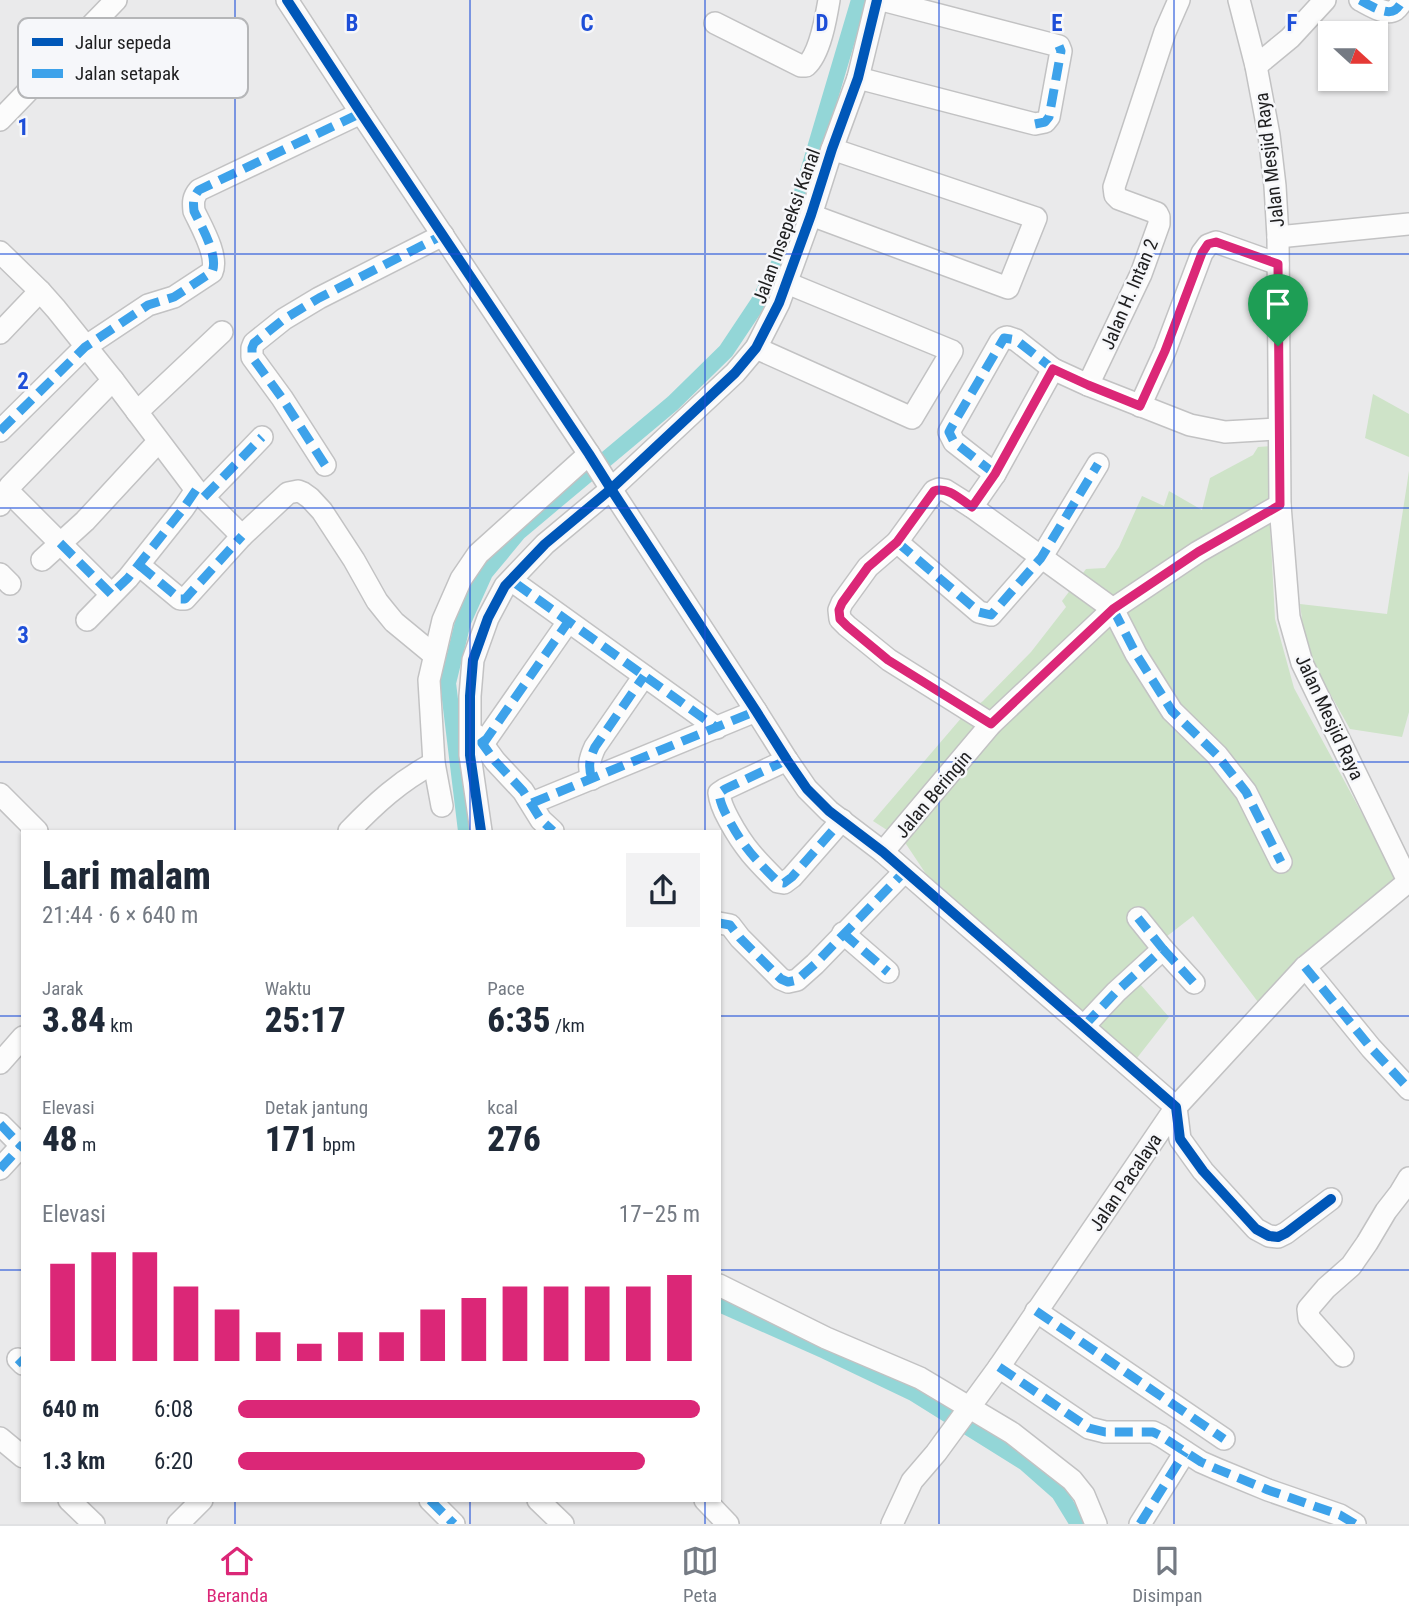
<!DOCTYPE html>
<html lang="id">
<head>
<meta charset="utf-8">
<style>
  :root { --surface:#fff; --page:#f2f2f3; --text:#1f2937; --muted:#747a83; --line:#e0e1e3; --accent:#db2777 }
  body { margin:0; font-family:"Roboto Condensed",sans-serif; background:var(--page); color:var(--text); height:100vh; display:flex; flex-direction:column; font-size:26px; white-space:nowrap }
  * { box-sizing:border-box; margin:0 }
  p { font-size:23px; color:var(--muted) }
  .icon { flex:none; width:38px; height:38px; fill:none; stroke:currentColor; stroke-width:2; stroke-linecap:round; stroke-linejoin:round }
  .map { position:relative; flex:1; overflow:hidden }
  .sheet { position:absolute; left:21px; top:830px; width:700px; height:672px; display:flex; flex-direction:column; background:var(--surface); border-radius:0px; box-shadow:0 2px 5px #0004 }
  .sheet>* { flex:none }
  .needle { width:46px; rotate:111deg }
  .tools { position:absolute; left:1318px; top:21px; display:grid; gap:14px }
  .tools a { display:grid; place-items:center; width:70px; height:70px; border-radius:0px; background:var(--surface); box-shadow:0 2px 5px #0004; font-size:35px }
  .pin { position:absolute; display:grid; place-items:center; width:60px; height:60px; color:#fff; margin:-72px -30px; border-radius:50% 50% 50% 0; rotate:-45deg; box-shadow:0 0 7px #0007 }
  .pin .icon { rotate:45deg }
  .round { display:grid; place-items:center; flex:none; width:74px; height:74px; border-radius:0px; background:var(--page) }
  .headline { display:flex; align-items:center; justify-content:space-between; height:119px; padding:0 21px }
  h1 { font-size:38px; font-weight:800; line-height:52px }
  .stats { display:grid; grid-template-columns:repeat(3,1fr); gap:10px; height:119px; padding:7px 21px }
  .stats div { display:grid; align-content:center }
  .stats b { font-size:35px; font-weight:800 }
  .stats small { font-size:19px; font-weight:400 }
  .stats p { font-size:19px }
  .chart { height:196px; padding:14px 21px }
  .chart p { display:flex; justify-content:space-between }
  .chart svg { width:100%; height:126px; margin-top:7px; stroke:var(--accent); stroke-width:6 }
  ul { padding:0 21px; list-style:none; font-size:23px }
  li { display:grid; grid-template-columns:112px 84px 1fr; align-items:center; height:52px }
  li i { height:18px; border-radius:9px; background:var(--accent) }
  .menu { display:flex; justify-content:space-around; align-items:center; height:98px; border-top:2px solid var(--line); background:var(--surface); font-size:19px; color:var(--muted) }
  .menu a { display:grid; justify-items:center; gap:4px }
  .menu .current { color:var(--accent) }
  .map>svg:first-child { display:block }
  .green { fill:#cee3c8 }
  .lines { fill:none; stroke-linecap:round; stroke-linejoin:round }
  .canal { stroke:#93d6d7; stroke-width:16 }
  .minor-casing { stroke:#c2c2c3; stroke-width:24 }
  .minor { stroke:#fcfcfc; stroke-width:21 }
  .quiet { stroke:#3da2ea; stroke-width:9; stroke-dasharray:18 9; stroke-linecap:butt }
  .cycleway-casing { stroke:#f6f7fa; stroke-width:15 }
  .cycleway { stroke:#0057b8; stroke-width:10 }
  .route-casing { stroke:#fff; stroke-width:14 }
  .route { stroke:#db2777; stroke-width:9 }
  .grid { fill:none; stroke:#1d4ed8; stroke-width:2; stroke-opacity:0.55 }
  .labels { text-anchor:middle; stroke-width:5; stroke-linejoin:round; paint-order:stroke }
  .street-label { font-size:19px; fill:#1e1e1f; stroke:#f6f7fa }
  .key { fill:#f6f7fa; stroke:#b5b6b8; stroke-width:2 }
  .key-label { font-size:19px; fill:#1e1e1f }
  .grid-label { font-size:23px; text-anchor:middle; font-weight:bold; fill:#1d4ed8; stroke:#f6f7fa; stroke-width:5; stroke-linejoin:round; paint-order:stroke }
</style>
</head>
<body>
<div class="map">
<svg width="1409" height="1524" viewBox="0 0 1409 1524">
  <rect width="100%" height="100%" fill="#eaeaeb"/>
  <!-- green -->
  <g class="green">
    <polygon points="1373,394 1409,414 1409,457 1365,438"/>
    <polygon points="1272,446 1270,523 1275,619 1294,688 1398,880 1258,1002 1193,916 1126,968 1169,1017 1137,1058 1082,1016 926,874 904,841 873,821 963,716 983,701 1031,652 1066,607 1062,601 1086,569 1105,568 1119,547 1142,496 1164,506 1169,491 1202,510 1210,478 1253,455 1258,447"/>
    <polygon points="1409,471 1409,712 1402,737 1350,729 1306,651 1300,604 1387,614"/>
  </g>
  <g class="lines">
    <!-- canal -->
    <g class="canal">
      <polyline points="466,831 448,683 463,622 485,573 519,532 673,403 726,351 758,303 783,256 859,0"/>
      <polyline points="719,1304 825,1351 913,1393 1025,1463 1059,1493 1078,1524"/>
    </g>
    <!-- minor casing -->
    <g class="minor-casing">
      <g id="minor">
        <polyline points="287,0 361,113 589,454 611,489 756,711 787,760 807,789 829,811 883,852 1176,1107 1180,1139 1203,1171 1256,1229 1269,1236 1278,1237 1286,1233 1331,1199"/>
        <polyline points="1239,0 1256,66 1269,135 1275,186 1278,237 1280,505 1289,617 1302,663 1409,883"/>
        <path d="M1360,0c8,4 26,16 35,10 4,-3 6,-7 8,-10"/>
        <path d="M715,23l86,43h5c14,-12 20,-48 23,-66"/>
        <polyline points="1256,66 1290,38 1325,0"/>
        <polyline points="858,78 1035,124 1045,122 1049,117 1061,51 1059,46 882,0"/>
        <polyline points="0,120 116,0"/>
        <polyline points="811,215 1008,288 1036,218 832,149"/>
        <polyline points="1278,237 1409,224"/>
        <polyline points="0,252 40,291 56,309 113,380 196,490 242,536 288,493 298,491 303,493 310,498 322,511 354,560 377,601 385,611 394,622 434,655"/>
        <polyline points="0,333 40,291"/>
        <polyline points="756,348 912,418 952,351 787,283"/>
        <polyline points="1088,385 1141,274 1159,224 1159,217 1157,213 1119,199 1115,195 1114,187 1165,32 1179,0"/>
        <polyline points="1140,406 1165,351 1202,253 1208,245 1216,242 1278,264"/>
        <polyline points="137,412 222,332"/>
        <path d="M0,431l85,-84 63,-42 26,-8 38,-25c7,-16 -11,-46 -18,-61 -1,-9 -1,-14 5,-21l162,-77"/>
        <polyline points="325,465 282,398 252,357 252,348 254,343 284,319 319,298 443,235"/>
        <polyline points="995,474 954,442 949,432 1000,342 1004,338 1007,337 1016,340 1053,369 1088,385 1190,425 1225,432 1278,429"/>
        <polyline points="7,490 111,594"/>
        <polyline points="204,497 262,437"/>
        <polyline points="0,505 10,486 113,380"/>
        <polyline points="972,507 995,474 1053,369"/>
        <polyline points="897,542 979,612 991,615 1041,558 1098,464"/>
        <polyline points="42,560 85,521 158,442"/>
        <polyline points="139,565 180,599 185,599 242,536"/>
        <polyline points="0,574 10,584"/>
        <polyline points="515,583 717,728"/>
        <polyline points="87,620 128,578 183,509 196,490"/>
        <polyline points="991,724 889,660 847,626 840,619 839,610 842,603 868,567 897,542 934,491 939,489 945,490 972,507 1113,609 1136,654 1172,711 1217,755 1246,792 1281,862"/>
        <polyline points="476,735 495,761 523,791 541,820 553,831"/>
        <polyline points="483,744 568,622"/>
        <path d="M787,760l-62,29 -6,4c1,10 5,18 10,27 15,28 27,40 49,62l6,1 8,-6 50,-57"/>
        <path d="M592,779c-4,-12 -3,-19 3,-32l49,-71"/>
        <polyline points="0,794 37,831"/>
        <polyline points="532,803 756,711"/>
        <polyline points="442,806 434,763 429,680 443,620 461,579 478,554 589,454"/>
        <path d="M349,831c27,-28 51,-50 85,-68"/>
        <polyline points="481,831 470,755 470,696 473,660 488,618 505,586 545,544 611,489 735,373 756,348 779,303 811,215 832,149 858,78 877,0"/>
        <polyline points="883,852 991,724 1113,609 1198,552 1280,505"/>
        <polyline points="719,923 730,925 740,938 781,979 788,982 797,980 815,964 904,872"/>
        <polyline points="843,933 888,972"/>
        <polyline points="1163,949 1194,983"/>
        <polyline points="1305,967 1371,1048 1409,1089"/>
        <polyline points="1084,1026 1116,992 1163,949 1138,918"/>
        <polyline points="0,1063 23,1037"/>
        <polyline points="0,1124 23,1147"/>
        <polyline points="0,1169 23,1144"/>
        <polyline points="719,1285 826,1338 920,1378 1012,1433 1072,1480 1084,1495 1096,1524"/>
        <polyline points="1036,1311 1224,1439"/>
        <polyline points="1343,1356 1309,1318 1308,1309 1326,1288 1351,1266 1367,1243 1386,1211 1400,1193 1409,1178"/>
        <polyline points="18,1359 23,1364"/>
        <polyline points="999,1367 1089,1428 1105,1432 1153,1432 1161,1436 1201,1462 1217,1469 1268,1490 1340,1515 1355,1524"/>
        <polyline points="0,1438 23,1457"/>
        <polyline points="69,1500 94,1524"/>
        <polyline points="430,1500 454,1524"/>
        <polyline points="538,1500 563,1524"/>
        <polyline points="705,1500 728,1524"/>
        <polyline points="178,1524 202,1500"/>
        <polyline points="892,1524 912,1481 936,1453 999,1367 1176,1107 1305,967 1409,881"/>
        <polyline points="1140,1524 1185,1452"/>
      </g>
    </g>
    <!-- minor -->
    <use href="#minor" class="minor"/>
    <!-- quiet -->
    <g class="quiet">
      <path d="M1360,0c8,4 26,16 35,10 4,-3 6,-7 8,-10"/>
      <polyline points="1035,124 1045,122 1049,117 1061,51 1059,46"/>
      <polyline points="1140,406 1165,351 1202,253 1208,245 1216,242 1278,264"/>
      <path d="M0,431l85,-84 63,-42 26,-8 38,-25c7,-16 -11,-46 -18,-61 -1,-9 -1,-14 5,-21l162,-77"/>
      <polyline points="325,465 282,398 252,357 252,348 254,343 284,319 319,298 443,235"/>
      <polyline points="995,474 954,442 949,432 951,428 1004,338 1016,340 1053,369"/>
      <polyline points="204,497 262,437"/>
      <polyline points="897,542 979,612 991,615 1041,558 1098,464"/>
      <polyline points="60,543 111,594 128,578 183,509 196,490"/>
      <polyline points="139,565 180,599 185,599 242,536"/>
      <polyline points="515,583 717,728"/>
      <polyline points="1113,609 1136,654 1172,711 1217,755 1246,792 1281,862"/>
      <polyline points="479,739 495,761 523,791 541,820 553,831"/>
      <polyline points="483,744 568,622"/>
      <path d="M787,760l-62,29 -6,4c1,10 5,18 10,27 15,28 27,40 49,62l6,1 8,-6 50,-57"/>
      <path d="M592,779c-4,-12 -3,-19 3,-32l49,-71"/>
      <polyline points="532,803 756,711"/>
      <polyline points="719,923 730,925 740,938 781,979 788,982 797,980 815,964 904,872"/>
      <polyline points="843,933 888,972"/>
      <polyline points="1163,949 1194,983"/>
      <polyline points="1305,967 1371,1048 1409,1089"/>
      <polyline points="1084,1026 1116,992 1163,949 1138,918"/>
      <polyline points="0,1124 21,1146"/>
      <polyline points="0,1169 23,1144"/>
      <polyline points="1036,1311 1224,1439"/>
      <polyline points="18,1359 23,1364"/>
      <polyline points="999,1367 1089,1428 1105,1432 1153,1432 1161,1436 1201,1462 1217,1469 1268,1490 1340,1515 1355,1524"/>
      <polyline points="430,1500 454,1524"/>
      <polyline points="1140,1524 1185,1452"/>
    </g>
    <!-- cycleway casing -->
    <g class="cycleway-casing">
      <g id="cycleway">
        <polyline points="287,0 361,113 589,454 611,489 756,711 787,760 807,789 829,811 883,852 1176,1107 1180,1139 1203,1171 1256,1229 1269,1236 1278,1237 1286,1233 1331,1199"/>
        <polyline points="481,831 470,755 470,696 473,660 488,618 505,586 545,544 611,489 735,373 756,348 779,303 811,215 832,149 858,78 877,0"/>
      </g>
    </g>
    <!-- cycleway -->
    <use href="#cycleway" class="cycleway"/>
  </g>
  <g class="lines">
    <!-- route casing -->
    <g class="route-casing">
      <path id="route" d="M1216,242l62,22 2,241 -82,47 -85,57 -122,115 -103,-64 -41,-34 -7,-7 -1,-9 3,-7 26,-36 29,-25 37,-51c14,-5 27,9 38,16l23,-33 58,-105 35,16 52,21 25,-55 37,-98 6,-9z"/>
    </g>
    <!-- route -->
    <use href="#route" class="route"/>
  </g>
  <!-- grid -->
  <path class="grid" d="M235,0v831M470,0v831M705,0v831M939,0v1524M1174,0v1524M0,254h1409M0,508h1409M0,762h1409M0,1016h23M719,1016h690M0,1270h23M719,1270h690M235,1500v24M470,1500v24M705,1500v24"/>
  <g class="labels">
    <!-- street labels -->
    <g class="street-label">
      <text transform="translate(1269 160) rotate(-97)" y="7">Jalan Mesjid Raya</text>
      <text transform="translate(786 226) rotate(-70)" y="7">Jalan Insepeksi Kanal</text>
      <text transform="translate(1129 294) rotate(-67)" y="7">Jalan H. Intan 2</text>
      <text transform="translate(1330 717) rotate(65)" y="7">Jalan Mesjid Raya</text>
      <text transform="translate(933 794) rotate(-50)" y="7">Jalan Beringin</text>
      <text transform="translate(1125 1182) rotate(-56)" y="7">Jalan Pacalaya</text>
    </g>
  </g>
  <!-- legend -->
  <rect x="18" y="18" width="230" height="80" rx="10" class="key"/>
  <rect x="32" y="38" width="31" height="8" fill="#0057b8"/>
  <rect x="32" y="69" width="31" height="9" fill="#3da2ea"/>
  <g class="key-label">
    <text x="75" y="49">Jalur sepeda</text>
    <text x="75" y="80">Jalan setapak</text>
  </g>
  <g class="grid-label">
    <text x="352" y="31">B</text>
    <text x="587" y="31">C</text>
    <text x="822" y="31">D</text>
    <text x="1057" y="31">E</text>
    <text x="1292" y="31">F</text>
    <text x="23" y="135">1</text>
    <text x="23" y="389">2</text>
    <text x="23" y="643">3</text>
  </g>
</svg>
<div class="tools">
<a><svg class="needle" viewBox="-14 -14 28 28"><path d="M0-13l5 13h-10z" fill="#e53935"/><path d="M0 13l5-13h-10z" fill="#747a83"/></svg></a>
</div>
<div class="pin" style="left:1278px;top:346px;background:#1e9e55"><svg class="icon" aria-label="arrive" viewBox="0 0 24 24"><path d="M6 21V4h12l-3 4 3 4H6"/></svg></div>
<section class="sheet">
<div class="headline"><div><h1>Lari malam</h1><p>21:44 · 6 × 640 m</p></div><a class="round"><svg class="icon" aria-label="share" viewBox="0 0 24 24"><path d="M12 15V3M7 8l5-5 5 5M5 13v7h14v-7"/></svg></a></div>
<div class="stats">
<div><p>Jarak</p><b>3.84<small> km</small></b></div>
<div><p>Waktu</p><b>25:17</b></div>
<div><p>Pace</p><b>6:35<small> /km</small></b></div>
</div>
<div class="stats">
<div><p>Elevasi</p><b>48<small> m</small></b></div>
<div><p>Detak jantung</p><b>171<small> bpm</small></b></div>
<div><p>kcal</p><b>276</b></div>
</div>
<div class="chart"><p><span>Elevasi</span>17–25 m</p>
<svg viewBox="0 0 160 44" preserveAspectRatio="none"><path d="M5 44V10M15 44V6M25 44V6M35 44V18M45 44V26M55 44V34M65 44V38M75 44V34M85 44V34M95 44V26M105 44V22M115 44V18M125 44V18M135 44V18M145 44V18M155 44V14"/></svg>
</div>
<ul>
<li><b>640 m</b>6:08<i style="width:100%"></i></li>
<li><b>1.3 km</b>6:20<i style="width:88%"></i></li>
</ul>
</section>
</div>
<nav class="menu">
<a class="current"><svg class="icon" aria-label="home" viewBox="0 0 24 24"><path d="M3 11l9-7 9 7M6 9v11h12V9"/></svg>Beranda</a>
<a><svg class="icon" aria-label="map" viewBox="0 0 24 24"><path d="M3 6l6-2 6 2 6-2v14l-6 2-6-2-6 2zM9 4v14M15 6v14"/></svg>Peta</a>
<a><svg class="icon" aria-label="saved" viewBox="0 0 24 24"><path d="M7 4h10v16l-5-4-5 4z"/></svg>Disimpan</a>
</nav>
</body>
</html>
